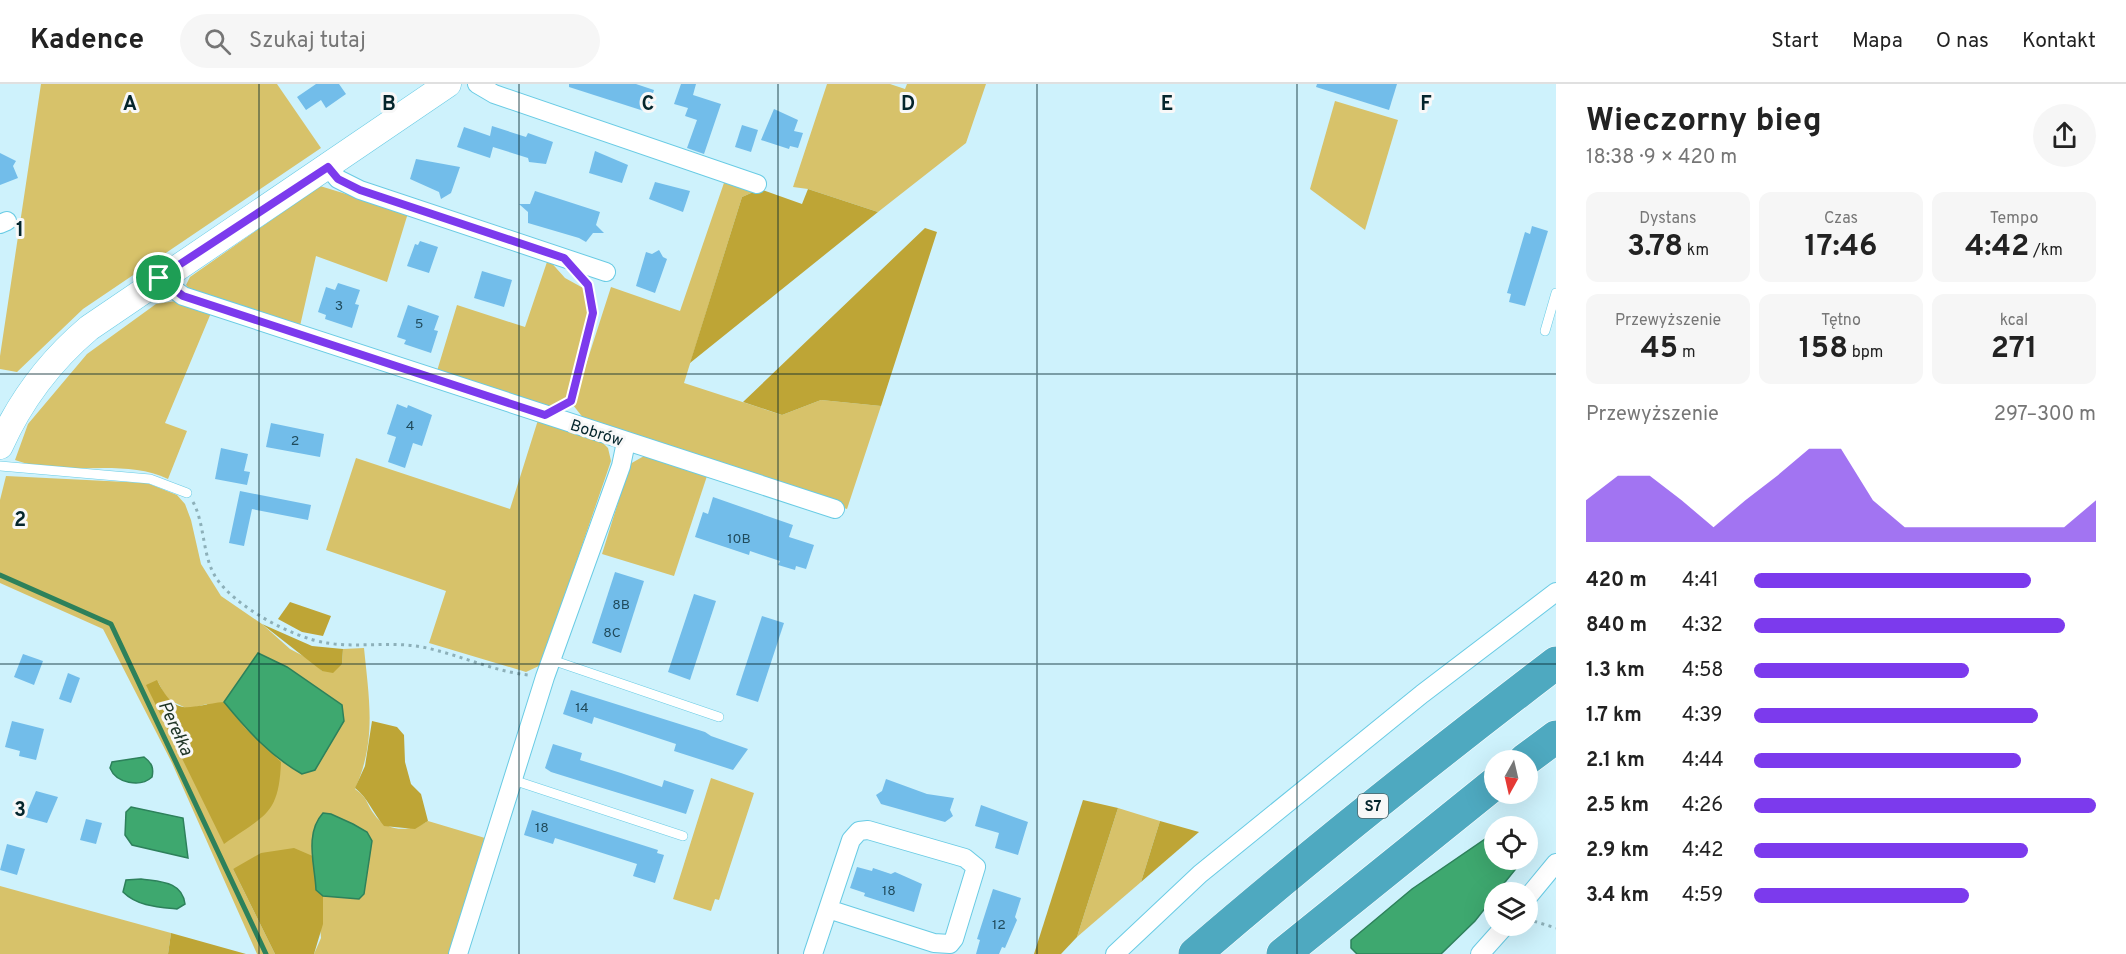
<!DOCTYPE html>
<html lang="pl">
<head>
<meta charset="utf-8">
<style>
  :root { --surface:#fff; --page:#f6f6f6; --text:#222; --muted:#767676; --line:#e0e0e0; --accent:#7c3aed }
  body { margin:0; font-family:Overpass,sans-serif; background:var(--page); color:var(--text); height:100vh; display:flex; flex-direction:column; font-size:22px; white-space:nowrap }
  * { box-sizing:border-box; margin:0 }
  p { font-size:20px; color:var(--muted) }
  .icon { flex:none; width:33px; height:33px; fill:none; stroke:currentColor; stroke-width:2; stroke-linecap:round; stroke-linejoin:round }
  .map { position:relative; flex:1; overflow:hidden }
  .sheet { display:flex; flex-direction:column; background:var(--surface); width:570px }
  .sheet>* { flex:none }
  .needle { width:39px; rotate:188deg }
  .buttons { position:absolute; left:1484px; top:666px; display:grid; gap:12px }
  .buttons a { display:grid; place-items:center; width:54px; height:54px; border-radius:50%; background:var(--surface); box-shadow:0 6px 24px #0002; font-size:30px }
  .pin { position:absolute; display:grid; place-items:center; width:51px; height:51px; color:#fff; margin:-26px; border:3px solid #fff; border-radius:50%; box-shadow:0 2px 6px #0007 }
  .round { display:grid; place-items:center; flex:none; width:63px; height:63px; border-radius:32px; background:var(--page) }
  .summary { display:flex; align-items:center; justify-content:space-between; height:102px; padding:0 30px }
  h1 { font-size:33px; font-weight:700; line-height:45px }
  .figures { display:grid; grid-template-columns:repeat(3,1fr); gap:9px; height:102px; padding:6px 30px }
  .figures div { display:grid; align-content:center; border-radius:12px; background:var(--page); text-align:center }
  .figures b { font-size:30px; font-weight:700 }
  .figures small { font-size:16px; font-weight:400 }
  .figures p { font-size:16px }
  .chart { height:168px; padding:12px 30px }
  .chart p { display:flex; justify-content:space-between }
  .chart svg { width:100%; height:108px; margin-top:6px; fill:var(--accent); opacity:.7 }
  ul { padding:0 30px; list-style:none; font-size:20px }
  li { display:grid; grid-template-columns:96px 72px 1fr; align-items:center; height:45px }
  li i { height:15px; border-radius:8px; background:var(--accent) }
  header { display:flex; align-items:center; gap:36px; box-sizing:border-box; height:84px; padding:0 30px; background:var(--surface); border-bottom:2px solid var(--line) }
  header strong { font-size:28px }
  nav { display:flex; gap:33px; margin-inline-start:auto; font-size:21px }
  .search { width:420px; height:54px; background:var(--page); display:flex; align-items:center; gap:15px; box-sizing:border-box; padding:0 21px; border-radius:33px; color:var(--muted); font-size:22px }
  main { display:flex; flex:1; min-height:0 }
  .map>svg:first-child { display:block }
  .green { fill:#d7c26a; fill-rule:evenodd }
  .forest { fill:#bea536 }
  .water { fill:#3ea86f; stroke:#2d815b; stroke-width:1.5 }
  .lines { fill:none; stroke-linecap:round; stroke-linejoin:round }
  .stream { stroke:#2d815b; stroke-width:5 }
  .building { fill:#72bdea }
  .lane-casing { stroke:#69cbe4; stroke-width:10 }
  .street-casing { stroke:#69cbe4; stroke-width:20 }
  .secondary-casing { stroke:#69cbe4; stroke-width:27 }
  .highway-casing { stroke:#fff; stroke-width:34 }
  .path { stroke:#8db0b9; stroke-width:3; stroke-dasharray:3 4.5; stroke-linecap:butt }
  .lane { stroke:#fff; stroke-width:9 }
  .street { stroke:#fff; stroke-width:18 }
  .secondary { stroke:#fff; stroke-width:26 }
  .highway { stroke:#4ea9c0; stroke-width:33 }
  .route-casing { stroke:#fff; stroke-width:12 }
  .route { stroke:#7c3aed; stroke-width:8 }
  .grid { fill:none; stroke:#04252c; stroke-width:1.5; stroke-opacity:0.55 }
  .labels { text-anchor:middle; stroke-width:6; stroke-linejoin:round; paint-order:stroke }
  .number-label { font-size:14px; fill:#204b5c }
  .shield { fill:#f8f8f8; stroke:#4d6469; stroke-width:1.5 }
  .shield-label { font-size:15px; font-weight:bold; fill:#04252c }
  .street-label { font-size:16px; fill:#04252c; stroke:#f8f8f8 }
  .water-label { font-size:18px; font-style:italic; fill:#1c3224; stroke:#f8f8f8 }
  .grid-label { font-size:20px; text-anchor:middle; font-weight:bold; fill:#04252c; stroke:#f8f8f8; stroke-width:6; stroke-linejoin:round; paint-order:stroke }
</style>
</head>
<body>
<header>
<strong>Kadence</strong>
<div class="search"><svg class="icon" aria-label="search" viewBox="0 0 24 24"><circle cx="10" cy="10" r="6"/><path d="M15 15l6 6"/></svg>Szukaj tutaj</div>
<nav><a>Start</a><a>Mapa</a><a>O nas</a><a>Kontakt</a></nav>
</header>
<main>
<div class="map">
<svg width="1556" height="870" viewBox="0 0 1556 870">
  <rect width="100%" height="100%" fill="#cef2fc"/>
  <!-- green -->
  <g class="green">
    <polygon points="41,0 277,0 321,64 83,225 17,288 0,285 0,272"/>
    <polygon points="827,0 890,0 905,5 907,0 986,0 966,59 878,128 808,105 793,103"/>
    <polygon points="1335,17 1398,36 1365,146 1310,105"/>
    <polygon points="726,93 760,105 742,113 684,299 782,331 821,316 881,322 847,425 588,340 573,321 611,203 680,227"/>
    <polygon points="320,102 408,129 387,198 316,172 300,242 191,207 186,201 190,193"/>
    <polygon points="548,175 565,194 585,205 588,228 567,315 559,323 547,325 437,287 457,221 525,243"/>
    <path d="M176,217l35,12 -46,110 22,8 -19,48c-38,-18 -85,-7 -125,-12 -9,-1 -19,-4 -28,-7l13,-36 59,-70 69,-50z"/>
    <polygon points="538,336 601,357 608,364 611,377 541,581 526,588 429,559 446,507 326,466 356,374 510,425"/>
    <polygon points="644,372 707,392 674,492 602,470 630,380"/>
    <path d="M6,392l141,7 30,12 8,9 6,16 10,44 20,32 41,28 28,25 19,10 13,12 20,-7 1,-15 21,-1c5,51 13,92 -9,141 13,9 11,14 19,25 13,19 37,18 54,7l57,17 -36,116h-135l7,-16 -7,-81 -81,12 42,85h-18l-85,-191 -69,-134 -103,-46v-83zM157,596l10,19 21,10 19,-5 17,139z"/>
    <polygon points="711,694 754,709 719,816 715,815 711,827 673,815"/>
    <polygon points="1118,724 1160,737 1141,798 1077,853"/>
    <polygon points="0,802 171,849 168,870 0,870"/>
  </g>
  <!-- forest -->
  <g class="forest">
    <polygon points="760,105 802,120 808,105 878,128 690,279 742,113"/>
    <polygon points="925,144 937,148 881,322 821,316 782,331 743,318"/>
    <polygon points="290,518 331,532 323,552 302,548 278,535"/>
    <polygon points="262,540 312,562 343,565 342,580 333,589 322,587"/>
    <path d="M157,596c20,40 31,25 67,22l21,26 36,34c-2,54 -17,53 -57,82l-78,-159z"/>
    <path d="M372,637l25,6 7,8 1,27 6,22 10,10 7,27 -13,8 -31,-3c-11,-13 -16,-28 -29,-38l10,-22z"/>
    <polygon points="1083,716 1118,724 1077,853 1061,870 1034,870"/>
    <polygon points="1160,737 1199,748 1141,798"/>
    <polygon points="294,764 315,773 316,806 323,812 323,840 314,870 275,870 233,785 261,769"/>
    <polygon points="171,849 246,870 168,870"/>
  </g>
  <!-- water -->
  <g class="water">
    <path d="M258,569l29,14 55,38 2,16 -29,49 -13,4c-32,-18 -55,-44 -78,-72z"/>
    <path d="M144,673c8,6 10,11 8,20 -12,11 -36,6 -42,-9l2,-6z"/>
    <polygon points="131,723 183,734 188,774 132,761 125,751 126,728"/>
    <path d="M323,729l8,1 22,10 14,8 5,9 -8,53 -5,5 -36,-3 -7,-6c-1,-25 -12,-56 7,-77z"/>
    <polygon points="1494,749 1494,776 1523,776 1497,808 1494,808 1494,813 1475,837 1441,870 1357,870 1351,864 1351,856 1412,805"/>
    <path d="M141,795c19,3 41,2 44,25l-8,5c-20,-2 -40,-3 -54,-17l3,-12z"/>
  </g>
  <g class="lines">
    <!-- stream -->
    <polyline class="stream" points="0,491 111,540 266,870"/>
  </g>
  <!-- building -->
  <g class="building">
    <polygon points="316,0 339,0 346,10 326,24 321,16 306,26 297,13"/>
    <polygon points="569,0 636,0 654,6 647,28 569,3"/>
    <polygon points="681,0 696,0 693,11 721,20 704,70 687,64 697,36 685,32 688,24 674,20"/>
    <polygon points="1317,0 1397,0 1389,26 1316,3"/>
    <polygon points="774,25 798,36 794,47 803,49 798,64 790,62 789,65 761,56"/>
    <polygon points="742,41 758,46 751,68 735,63"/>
    <polygon points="492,42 526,53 528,49 553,58 546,80 529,78 528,74 493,63 490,74 457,63 464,43 490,52"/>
    <polygon points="595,67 628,81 622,99 589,89"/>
    <polygon points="0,69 16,77 13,82 18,94 0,101"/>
    <polygon points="416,75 460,83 451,109 441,115 439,108 410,95"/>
    <polygon points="655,98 690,107 683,128 649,115"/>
    <polygon points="535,107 600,128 596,141 604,149 593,149 586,158 579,154 528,139 528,128 519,120 530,120"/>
    <polygon points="1532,142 1548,147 1525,222 1509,218 1511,210 1507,209 1525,148 1530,150"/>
    <polygon points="420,157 438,163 429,189 407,182 415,160 418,161"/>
    <polygon points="659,166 663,173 667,175 655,209 636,202 646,168 652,170"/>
    <polygon points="482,187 512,196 504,223 474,214"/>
    <polygon points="338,199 360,206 355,220 359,221 352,244 325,235 326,231 318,228 326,203 335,206"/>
    <polygon points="408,221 439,232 434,246 438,247 431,269 404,260 406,256 397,253"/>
    <polygon points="397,320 407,324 408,321 432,331 422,362 413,359 405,384 388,378 396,353 387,350"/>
    <polygon points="271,339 324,350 320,373 266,363"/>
    <polygon points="221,364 248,370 244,387 250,388 247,401 215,395"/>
    <polygon points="240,407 311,421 308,436 252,425 244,462 229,459"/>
    <polygon points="713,413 793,441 789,453 814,461 806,485 796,482 795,486 778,481 780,477 750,467 749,471 695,453 703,428 708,430"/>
    <polygon points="615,488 644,497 621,569 592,559"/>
    <polygon points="694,510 716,517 690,596 668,588"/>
    <polygon points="762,532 784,539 758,618 736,611"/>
    <polygon points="23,570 43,577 34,601 14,593"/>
    <polygon points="68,589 80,594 71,619 59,615"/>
    <polygon points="571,606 705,648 711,652 748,665 733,686 674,667 676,660 594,633 592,640 563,630"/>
    <polygon points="12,637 44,645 36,676 19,672 20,667 5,663"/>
    <polygon points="553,660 582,669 580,676 621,689 662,703 664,696 694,706 686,730 551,688 545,684"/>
    <polygon points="886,695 927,710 954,714 950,726 953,732 945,738 881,720 876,711 882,707"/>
    <polygon points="36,707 58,713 47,739 25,733"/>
    <polygon points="981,721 1028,738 1018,771 995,764 999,749 975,742"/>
    <polygon points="532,726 658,766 657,769 664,771 655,799 633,792 637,780 555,754 553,760 524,751"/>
    <polygon points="86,735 102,739 96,760 80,756"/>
    <polygon points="7,760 25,765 17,791 0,786"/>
    <polygon points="857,783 872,787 873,784 891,790 895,788 922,800 914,828 864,812 865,809 850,804"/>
    <polygon points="993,805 1021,814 1015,833 1017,836 1005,864 1002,863 999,870 976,870 980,856 977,855"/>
  </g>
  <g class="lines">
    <!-- lane casing -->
    <g class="lane-casing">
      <g id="lane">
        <polyline points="1545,247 1556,209"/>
        <polyline points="0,382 150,395 187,409"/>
        <polyline points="552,576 719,633"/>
        <polyline points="513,696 683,752"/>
      </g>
    </g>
    <!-- street casing -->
    <g class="street-casing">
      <g id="street">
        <polyline points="477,0 494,10 757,100"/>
        <polyline points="328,83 338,95 360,106 606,188"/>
        <polyline points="0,140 7,137"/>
        <polyline points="159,194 183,212 835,425"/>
        <polyline points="1527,814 1556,779"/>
        <polyline points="458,870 545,593 621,382 626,358"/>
        <polyline points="813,870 851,756 859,747 868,746 965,774 976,783 954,855 950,860 934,859 828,825"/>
        <polyline points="1115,870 1200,790 1422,610 1556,508"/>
        <polyline points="1480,870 1505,842"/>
      </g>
    </g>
    <!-- secondary casing -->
    <g class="secondary-casing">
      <path id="secondary" d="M0,362c21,-47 50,-85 89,-118l359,-244"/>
    </g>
    <!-- highway casing -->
    <g class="highway-casing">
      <g id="highway">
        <polyline points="1525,676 1556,653"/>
        <path d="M1195,870c117,-101 238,-197 361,-291"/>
        <polyline points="1283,870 1494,700"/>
      </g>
    </g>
    <!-- path -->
    <g class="path">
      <polyline points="567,319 571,317 593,229 587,200"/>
      <path d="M193,418c12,22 9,52 22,74 18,30 78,62 112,67 32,5 63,-2 95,4 36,7 70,24 106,28"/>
      <polyline points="1527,835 1556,844"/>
    </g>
    <!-- lane -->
    <use href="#lane" class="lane"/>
    <!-- street -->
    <use href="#street" class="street"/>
    <!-- secondary -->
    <use href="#secondary" class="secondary"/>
    <!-- highway -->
    <use href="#highway" class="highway"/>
  </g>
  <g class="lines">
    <!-- route casing -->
    <g class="route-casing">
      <polygon id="route" points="328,83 338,95 360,106 564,174 588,201 593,229 571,317 545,331 183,212 159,194"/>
    </g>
    <!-- route -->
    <use href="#route" class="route"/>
  </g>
  <!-- grid -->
  <path class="grid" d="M259,0v870M519,0v870M778,0v870M1037,0v870M1297,0v870M0,290h1556M0,580h1556"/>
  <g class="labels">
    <!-- number labels -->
    <g class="number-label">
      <text x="339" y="226">3</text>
      <text x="419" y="244">5</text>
      <text x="410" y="346">4</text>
      <text x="295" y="361">2</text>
      <text x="739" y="459">10B</text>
      <text x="621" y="525">8B</text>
      <text x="612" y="553">8C</text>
      <text x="582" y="628">14</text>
      <text x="542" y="748">18</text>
      <text x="889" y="811">18</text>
      <text x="999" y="845">12</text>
    </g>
    <!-- shield labels -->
    <rect class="shield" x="1358" y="710" width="30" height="24" rx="4.5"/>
    <g class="shield-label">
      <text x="1373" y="727">S7</text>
    </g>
    <!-- street labels -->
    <g class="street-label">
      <text transform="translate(597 348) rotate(18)" y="6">Bobrów</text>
    </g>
    <!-- water labels -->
    <g class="water-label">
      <text transform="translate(176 644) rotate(65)" y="6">Perełka</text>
    </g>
  </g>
  <g class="grid-label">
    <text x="130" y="26">A</text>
    <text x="389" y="26">B</text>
    <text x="648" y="26">C</text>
    <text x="908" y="26">D</text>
    <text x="1167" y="26">E</text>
    <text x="1426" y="26">F</text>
    <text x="20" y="152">1</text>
    <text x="20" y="442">2</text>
    <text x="20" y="732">3</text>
  </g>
</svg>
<div class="buttons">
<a><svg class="needle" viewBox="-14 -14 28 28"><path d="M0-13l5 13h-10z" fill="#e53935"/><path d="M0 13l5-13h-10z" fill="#767676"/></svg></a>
<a><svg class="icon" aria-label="locate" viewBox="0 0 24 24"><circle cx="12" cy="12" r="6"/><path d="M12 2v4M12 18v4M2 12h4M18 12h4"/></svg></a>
<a><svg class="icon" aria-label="layers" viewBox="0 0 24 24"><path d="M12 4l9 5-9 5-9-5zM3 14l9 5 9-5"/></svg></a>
</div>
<div class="pin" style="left:159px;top:194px;background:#1e9e55"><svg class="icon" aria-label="arrive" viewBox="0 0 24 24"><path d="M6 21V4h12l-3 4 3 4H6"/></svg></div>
</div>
<section class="sheet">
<div class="summary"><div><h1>Wieczorny bieg</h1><p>18:38 · 9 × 420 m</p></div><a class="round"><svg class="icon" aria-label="share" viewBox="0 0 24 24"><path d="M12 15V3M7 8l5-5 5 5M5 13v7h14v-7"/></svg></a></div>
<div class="figures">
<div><p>Dystans</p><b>3.78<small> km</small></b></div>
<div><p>Czas</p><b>17:46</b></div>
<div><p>Tempo</p><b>4:42<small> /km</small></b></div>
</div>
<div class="figures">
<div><p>Przewyższenie</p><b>45<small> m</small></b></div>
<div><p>Tętno</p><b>158<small> bpm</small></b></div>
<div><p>kcal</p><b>271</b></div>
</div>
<div class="chart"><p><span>Przewyższenie</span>297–300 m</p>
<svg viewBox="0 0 160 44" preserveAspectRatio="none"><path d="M0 44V27L10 17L20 17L30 27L40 38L50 27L60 17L70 6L80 6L90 27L100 38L110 38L120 38L130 38L140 38L150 38L160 27V44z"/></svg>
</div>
<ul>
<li><b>420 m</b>4:41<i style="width:81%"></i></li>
<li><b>840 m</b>4:32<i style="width:91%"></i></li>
<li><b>1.3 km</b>4:58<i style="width:63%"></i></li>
<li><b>1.7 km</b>4:39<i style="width:83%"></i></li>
<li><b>2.1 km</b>4:44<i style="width:78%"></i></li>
<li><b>2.5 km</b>4:26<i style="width:100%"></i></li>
<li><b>2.9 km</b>4:42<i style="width:80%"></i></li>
<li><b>3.4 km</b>4:59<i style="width:63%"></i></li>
</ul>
</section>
</main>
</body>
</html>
